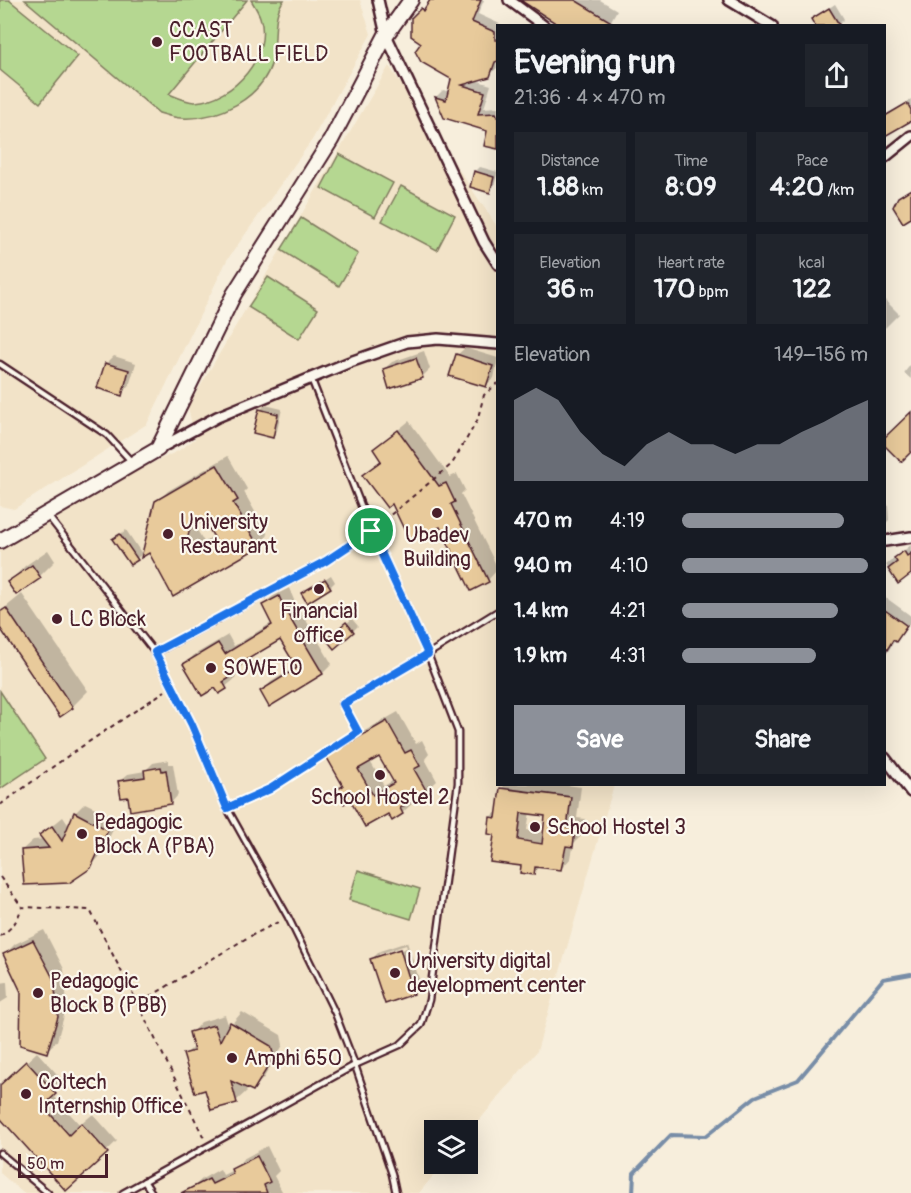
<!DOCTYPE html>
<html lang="en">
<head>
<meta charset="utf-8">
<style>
  :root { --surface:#171b24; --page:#20242c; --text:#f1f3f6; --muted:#9ea1a6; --accent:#8c9099 }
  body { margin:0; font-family:Pangolin,sans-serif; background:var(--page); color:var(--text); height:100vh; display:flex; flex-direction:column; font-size:22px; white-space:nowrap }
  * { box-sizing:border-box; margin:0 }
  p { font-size:20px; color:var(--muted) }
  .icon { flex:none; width:33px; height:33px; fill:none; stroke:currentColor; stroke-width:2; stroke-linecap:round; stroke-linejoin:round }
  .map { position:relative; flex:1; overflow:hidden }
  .panel { position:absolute; left:496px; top:24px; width:390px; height:762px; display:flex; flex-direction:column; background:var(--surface); border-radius:0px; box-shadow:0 6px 24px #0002 }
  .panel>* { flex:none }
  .fabs { position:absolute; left:424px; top:1120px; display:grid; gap:12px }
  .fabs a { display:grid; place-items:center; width:54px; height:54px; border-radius:0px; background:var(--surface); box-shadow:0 6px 24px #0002; font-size:30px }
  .scale { position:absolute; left:18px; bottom:15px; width:90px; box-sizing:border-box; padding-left:6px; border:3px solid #4a1f2b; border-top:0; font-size:16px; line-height:21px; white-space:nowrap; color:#4a1f2b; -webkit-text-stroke:4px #fbf7ec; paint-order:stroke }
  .pin { position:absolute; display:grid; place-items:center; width:51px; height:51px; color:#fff; margin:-26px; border:3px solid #fff; border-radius:50%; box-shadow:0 2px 6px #0007 }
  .round { display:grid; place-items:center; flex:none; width:63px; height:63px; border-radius:0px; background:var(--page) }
  .overview { display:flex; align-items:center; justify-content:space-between; height:102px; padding:0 18px }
  h1 { font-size:33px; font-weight:800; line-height:45px }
  .stats { display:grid; grid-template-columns:repeat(3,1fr); gap:9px; height:102px; padding:6px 18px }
  .stats div { display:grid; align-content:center; border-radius:0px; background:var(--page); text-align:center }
  .stats b { font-size:26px; font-weight:800 }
  .stats small { font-size:16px; font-weight:400 }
  .stats p { font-size:16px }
  .chart { height:168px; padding:12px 18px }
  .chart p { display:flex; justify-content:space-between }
  .chart svg { width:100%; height:108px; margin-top:6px; fill:var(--accent); opacity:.7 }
  .cta { display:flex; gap:12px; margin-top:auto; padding:12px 18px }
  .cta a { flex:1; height:69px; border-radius:0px; background:var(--accent); color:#fff; font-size:24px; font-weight:800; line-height:69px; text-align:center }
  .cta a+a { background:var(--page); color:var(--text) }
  ul { padding:0 18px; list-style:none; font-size:20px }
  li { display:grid; grid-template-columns:96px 72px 1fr; align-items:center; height:45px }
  li i { height:15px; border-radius:8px; background:var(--accent) }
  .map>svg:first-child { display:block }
  .built { fill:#f2e3c8 }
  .green { fill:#b5d791; stroke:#807b5e; stroke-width:1.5 }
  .shadow { fill:#0003; fill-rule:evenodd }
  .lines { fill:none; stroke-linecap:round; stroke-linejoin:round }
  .stream { stroke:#788da7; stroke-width:4 }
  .building { fill:#e8ca9b; stroke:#4a1f2b; stroke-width:1.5; fill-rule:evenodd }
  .lane-casing { stroke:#4a1f2b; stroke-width:9 }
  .street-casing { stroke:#4a1f2b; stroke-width:14 }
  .secondary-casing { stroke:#4a1f2b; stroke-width:18 }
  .path { stroke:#4a1f2b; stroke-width:2; stroke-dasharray:4.5 4.5; stroke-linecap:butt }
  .lane { stroke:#fbf7ec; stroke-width:4.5 }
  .street { stroke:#fbf7ec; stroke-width:9 }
  .secondary { stroke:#fbf7ec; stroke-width:14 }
  .route-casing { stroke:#fff; stroke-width:12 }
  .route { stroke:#1a73e8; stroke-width:8 }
  .poi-dot { fill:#4a1f2b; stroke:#fbf7ec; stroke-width:2 }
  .labels { text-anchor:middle; stroke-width:4.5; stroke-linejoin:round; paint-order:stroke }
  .poi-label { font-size:21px; fill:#4a1f2b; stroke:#fbf7ec; text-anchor:start }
</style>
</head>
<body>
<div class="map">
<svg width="911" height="1193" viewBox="0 0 911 1193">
  <rect width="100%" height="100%" fill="#f7eedc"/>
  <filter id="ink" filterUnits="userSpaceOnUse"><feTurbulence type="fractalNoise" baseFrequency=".0167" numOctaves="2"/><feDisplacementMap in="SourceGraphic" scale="12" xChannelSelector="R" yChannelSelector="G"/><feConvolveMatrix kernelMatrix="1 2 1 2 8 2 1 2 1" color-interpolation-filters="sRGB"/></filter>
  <g filter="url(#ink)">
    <!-- built -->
    <g class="built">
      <polygon points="0,0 360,0 371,34 312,140 227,260 147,424 14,509 0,506"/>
      <polygon points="389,66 498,228 498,784 614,785 537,1051 468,1134 468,1131 435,1131 435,1164 443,1164 419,1193 23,1193 0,1173 0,544 52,510 178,451 195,439 188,407"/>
    </g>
    <!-- green -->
    <g class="green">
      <polygon points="0,0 9,0 78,56 40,103 0,70"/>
      <path d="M25,0h222l-78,94c7,3 19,8 26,8 39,-2 78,-47 65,-85 -2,-6 -6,-12 -9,-17h33c-13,16 -6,41 -12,62 -11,37 -54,58 -91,56 -7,0 -15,-3 -22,-5z"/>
      <polygon points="339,154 393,183 375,217 321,188"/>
      <polygon points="401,186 455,215 437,250 382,221"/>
      <polygon points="301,218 358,254 339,286 281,250"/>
      <polygon points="268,277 318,309 299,339 248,307"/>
      <polygon points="0,691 45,759 0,789"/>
      <polygon points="358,870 420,889 411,919 349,900"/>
    </g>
    <!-- shadow -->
    <g class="shadow">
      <polygon points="432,0 484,0 478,14 502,25 498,26 497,68 489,75 475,80 491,85 484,108 498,107 498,148 489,130 445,117 436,97 443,90 450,92 453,78 423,42 412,19"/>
      <polygon points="524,0 600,0 617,10 608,26"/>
      <polygon points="835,4 844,19 839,24 836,26 813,19"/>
      <polygon points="911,100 911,119 885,130 885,115"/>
      <polygon points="480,167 498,172 494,186 489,191 475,172"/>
      <polygon points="885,300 899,314 885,328"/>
      <polygon points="465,348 498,358 494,378 486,385 457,355"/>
      <polygon points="424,351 430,369 422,377 384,369 392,362"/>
      <polygon points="114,356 136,363 129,386 121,394 106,364"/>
      <polygon points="911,364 911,379 904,373"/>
      <polygon points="265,405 282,409 277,431 272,436 260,410"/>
      <polygon points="409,421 450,477 457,474 465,490 461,494 498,569 488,580 472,589 440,525 392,502 364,475 382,459 375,449"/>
      <path d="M228,456l19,33 -3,3 24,43 -10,11 -84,49 -17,-93 11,-11zM205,518l10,18 -11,6 -8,-14 2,-6z"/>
      <polygon points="888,504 889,520 885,524 885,505"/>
      <polygon points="126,530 142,554 131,563 119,535"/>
      <polygon points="911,545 911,573 898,582 886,565"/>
      <polygon points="48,550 55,561 40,576 9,582 25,566"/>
      <polygon points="331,575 335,582 330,587 303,593"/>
      <polygon points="289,588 294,600 332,664 323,673 270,705 262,691 271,682 297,666 281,638 243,661 245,663 233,674 236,678 219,692 216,686 185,665 194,655 228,635 234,646 273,622 263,605 273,596"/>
      <polygon points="22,594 88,691 72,707 60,715 0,625 0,612"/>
      <polygon points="885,597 911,616 911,621 903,633 895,640 885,656"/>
      <polygon points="352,619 358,626 353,631 333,634"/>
      <path d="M398,712l18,32 6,-4 7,14 -4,5 12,22 -11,10 -15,9 2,3 -11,10 -14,-1 -38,-14 -12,-8 6,-6 -16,-28 10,-10zM380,755l14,25 -10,6 -14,-25z"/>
      <polygon points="169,760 169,764 173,764 178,795 171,803 129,795 120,781 128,774 145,771 153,763"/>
      <path d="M506,784h54l21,3 -4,31 8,1 -2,15 -9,9 -3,15 -10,11 -21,-3 -7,7 -37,-39 -5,-17 8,-7 3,-22zM530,812l17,3 -2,18 -18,-3z"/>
      <polygon points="85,803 118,819 101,855 90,867 22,850 33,840 44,839 41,835 63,817 69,826 75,813"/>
      <polygon points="44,930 64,969 67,1005 57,1041 46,1051 23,992 5,954 15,944"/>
      <path d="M407,942l14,43 -8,7 -41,-33 8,-8zM406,945l1,3 -28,9v-3z"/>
      <polygon points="7,982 8,998 0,1003 0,983"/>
      <polygon points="242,1012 281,1035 283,1045 263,1079 252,1089 245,1086 247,1091 236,1101 206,1089 185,1055 194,1046 191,1033 201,1022 225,1015 229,1027"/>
      <polygon points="37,1052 65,1083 53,1095 80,1125 93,1114 117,1141 67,1189 0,1115 0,1087"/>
      <polygon points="267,1146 279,1171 274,1176 283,1193 193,1193 191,1189 202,1179 220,1169 223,1175 233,1170 243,1159"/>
    </g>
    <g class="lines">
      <!-- stream -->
      <polyline class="stream" points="633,1193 634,1173 671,1135 706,1136 755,1097 798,1080 883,979 911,974"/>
    </g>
    <!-- building -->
    <g class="building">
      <polygon points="430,0 481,0 472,22 495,32 495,40 498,40 498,61 495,62 490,77 462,85 485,92 478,114 496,113 498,117 498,149 484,146 487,131 444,118 435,97 446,100 451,79 421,62 415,51 421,43 411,36 411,18 421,8 423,11"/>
      <polygon points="520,0 575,0 618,26 560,26"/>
      <polygon points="829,8 840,26 815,26 811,19"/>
      <polygon points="907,103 911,110 911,121 885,136 885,116"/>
      <polygon points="474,171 494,177 490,193 470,187"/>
      <polygon points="911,189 911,218 903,223 893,207 898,197"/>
      <polygon points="456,354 493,366 486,387 449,376"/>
      <polygon points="416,358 423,378 389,389 383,369"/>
      <polygon points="105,363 129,370 122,396 97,388"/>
      <polygon points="259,409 278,414 273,438 253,433"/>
      <polygon points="911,412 911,452 901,462 885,446 885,437"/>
      <polygon points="398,430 439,486 446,483 455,502 451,504 489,582 471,591 440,527 410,542 392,504 387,508 362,475 381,461 373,449"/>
      <path d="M217,465l21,35 -5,3 26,44 -86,50 -24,-44 -8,5 14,-57zM204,520l11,19 -21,13 -7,-12 3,-12z"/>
      <polygon points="120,534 138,560 130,565 112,539"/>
      <polygon points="904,551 907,556 911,553 911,574 898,584 888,569 897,562 894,558"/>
      <polygon points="32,565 41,578 16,595 7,582"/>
      <polygon points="325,579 331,588 307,603 301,593"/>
      <polygon points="279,596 285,610 323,674 269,707 260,691 297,668 280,640 233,668 236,674 223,682 227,689 219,694 215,688 202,696 183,664 218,643 225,654 272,625 262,605"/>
      <polygon points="6,608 73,708 60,717 0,628 0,612"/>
      <polygon points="885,610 907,626 896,642 893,640 885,653"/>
      <polygon points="346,622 354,632 334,649 326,639"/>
      <path d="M387,721l18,32 6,-3 9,16 -6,3 13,23 -27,16 3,6 -11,7 -4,-7 -23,13 -15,-27 -6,4 -8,-14 7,-4 -17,-30zM379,757l15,26 -21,12 -15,-26z"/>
      <polygon points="161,767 162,771 166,770 171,804 130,811 128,797 121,798 118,781 145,777 144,770"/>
      <path d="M500,788l71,9 -4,31 8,1 -2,18 -7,-1 -5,24 -26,-3 -1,8 -14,-2 1,-7 -31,-4 4,-27 -6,-1 2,-17 6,1zM521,813l24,3 -3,28 -24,-4z"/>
      <polygon points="74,812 108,830 91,868 69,883 24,885 21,850 49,848 39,835 52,826 62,841"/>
      <polygon points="33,940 54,980 58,1017 47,1053 20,1045 21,992 3,954"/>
      <polygon points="400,949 414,994 385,1004 370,959"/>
      <polygon points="230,1022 271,1046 274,1057 253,1091 231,1081 237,1103 211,1110 205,1090 195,1093 183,1054 194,1051 189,1032 214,1025 220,1041"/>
      <polygon points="26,1061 56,1094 43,1106 69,1135 81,1123 108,1153 66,1191 0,1118 0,1085"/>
      <polygon points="257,1156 270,1182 264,1185 267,1193 181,1193 209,1179 212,1184 233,1174 231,1169"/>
    </g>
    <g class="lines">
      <!-- lane casing -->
      <g class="lane-casing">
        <g id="lane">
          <polyline points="0,364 107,435 131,461"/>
          <polyline points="311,378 371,531"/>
          <polyline points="48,516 155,653 192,725 227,808 288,917 335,1013 355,1065 392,1174 396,1193"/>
          <polyline points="155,653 326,561 371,531 428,654 498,611"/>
          <polyline points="0,1153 48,1193"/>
          <polyline points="144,1181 152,1193"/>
          <polyline points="123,1193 355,1065 400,1045 421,1025 429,1000 458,783 458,732 428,654 343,704"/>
        </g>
      </g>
      <!-- street casing -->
      <g class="street-casing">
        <g id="street">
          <polyline points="378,0 386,35 484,242 498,264"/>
          <polyline points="509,0 544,26"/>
          <polyline points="729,0 772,26"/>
          <polyline points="885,157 911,136"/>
          <polyline points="160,448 217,417 350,362 407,342 438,339 498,344"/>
          <polyline points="885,541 911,537"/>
          <polyline points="885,758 911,792"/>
        </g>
      </g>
      <!-- secondary casing -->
      <g class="secondary-casing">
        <polyline id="secondary" points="0,541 158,449 234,294 331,140 386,35 411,0"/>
      </g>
      <!-- path -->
      <g class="path">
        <polyline points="377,526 452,464 477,421 484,395 498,383"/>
        <polyline points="235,804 270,789 358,732 347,711"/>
        <polyline points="0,805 72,753 165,691"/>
        <polyline points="0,877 22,907 90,910 138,1004 245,939 280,921"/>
        <path d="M0,936c13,-8 17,-15 22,-29"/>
        <polyline points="138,1004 204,1138"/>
      </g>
      <!-- lane -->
      <use href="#lane" class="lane"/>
      <!-- street -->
      <use href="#street" class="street"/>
      <!-- secondary -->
      <use href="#secondary" class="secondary"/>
    </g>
  </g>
  <g class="lines" filter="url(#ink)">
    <!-- route casing -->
    <g class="route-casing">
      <polygon id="route" points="371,531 428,654 343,704 358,732 270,789 227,808 192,725 155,652 326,561"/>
    </g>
    <!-- route -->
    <use href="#route" class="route"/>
  </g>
  <!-- markers -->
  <g class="poi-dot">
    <circle cx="157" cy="42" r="6"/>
    <circle cx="437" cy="513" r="6"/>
    <circle cx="168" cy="534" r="6"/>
    <circle cx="319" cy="589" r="6"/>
    <circle cx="57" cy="619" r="6"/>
    <circle cx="211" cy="668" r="6"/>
    <circle cx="380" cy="775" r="6"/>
    <circle cx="535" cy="827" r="6"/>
    <circle cx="82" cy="834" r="6"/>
    <circle cx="395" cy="973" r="6"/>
    <circle cx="38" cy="993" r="6"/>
    <circle cx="232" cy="1058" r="6"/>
    <circle cx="26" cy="1094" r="6"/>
  </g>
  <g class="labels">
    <!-- poi labels -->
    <g class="poi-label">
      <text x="169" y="37">CCAST<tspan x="169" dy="24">FOOTBALL FIELD</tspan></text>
      <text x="180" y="529">University<tspan x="180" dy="24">Restaurant</tspan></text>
      <text x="437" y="542" text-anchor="middle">Ubadev<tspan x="437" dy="24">Building</tspan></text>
      <text x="319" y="618" text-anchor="middle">Financial<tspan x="319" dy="24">office</tspan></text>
      <text x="69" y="626">LC Block</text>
      <text x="223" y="675">SOWETO</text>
      <text x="380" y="804" text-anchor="middle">School Hostel 2</text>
      <text x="94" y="829">Pedagogic<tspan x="94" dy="24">Block A (PBA)</tspan></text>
      <text x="547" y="834">School Hostel 3</text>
      <text x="407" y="968">University digital<tspan x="407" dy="24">development center</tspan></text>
      <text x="50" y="988">Pedagogic<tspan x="50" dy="24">Block B (PBB)</tspan></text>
      <text x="244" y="1065">Amphi 650</text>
      <text x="38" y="1089">Coltech<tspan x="38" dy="24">Internship Office</tspan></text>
    </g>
  </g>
</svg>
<div class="fabs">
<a><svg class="icon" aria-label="layers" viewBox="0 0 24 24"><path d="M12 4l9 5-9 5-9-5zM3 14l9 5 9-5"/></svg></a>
</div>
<div class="scale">50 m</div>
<div class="pin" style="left:371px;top:531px;background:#1e9e55"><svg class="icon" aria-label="arrive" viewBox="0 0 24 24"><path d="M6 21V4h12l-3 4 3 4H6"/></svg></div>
<section class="panel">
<div class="overview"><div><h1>Evening run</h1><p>21:36 · 4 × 470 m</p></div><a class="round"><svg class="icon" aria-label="share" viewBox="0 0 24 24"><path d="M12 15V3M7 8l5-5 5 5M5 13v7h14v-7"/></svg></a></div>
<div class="stats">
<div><p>Distance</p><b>1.88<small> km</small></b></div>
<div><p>Time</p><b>8:09</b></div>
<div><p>Pace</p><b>4:20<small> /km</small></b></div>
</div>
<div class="stats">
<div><p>Elevation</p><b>36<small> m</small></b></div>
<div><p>Heart rate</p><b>170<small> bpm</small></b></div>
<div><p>kcal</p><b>122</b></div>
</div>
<div class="chart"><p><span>Elevation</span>149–156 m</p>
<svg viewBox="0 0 160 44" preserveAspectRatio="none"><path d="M0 44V11L10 6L20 11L30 24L40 33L50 38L60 29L70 24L80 29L90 29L100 33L110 29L120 29L130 24L140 20L150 15L160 11V44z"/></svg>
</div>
<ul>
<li><b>470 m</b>4:19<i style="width:87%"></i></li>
<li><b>940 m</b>4:10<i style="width:100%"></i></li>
<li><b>1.4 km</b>4:21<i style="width:84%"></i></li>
<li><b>1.9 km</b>4:31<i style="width:72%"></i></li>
</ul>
<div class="cta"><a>Save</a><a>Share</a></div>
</section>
</div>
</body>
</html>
